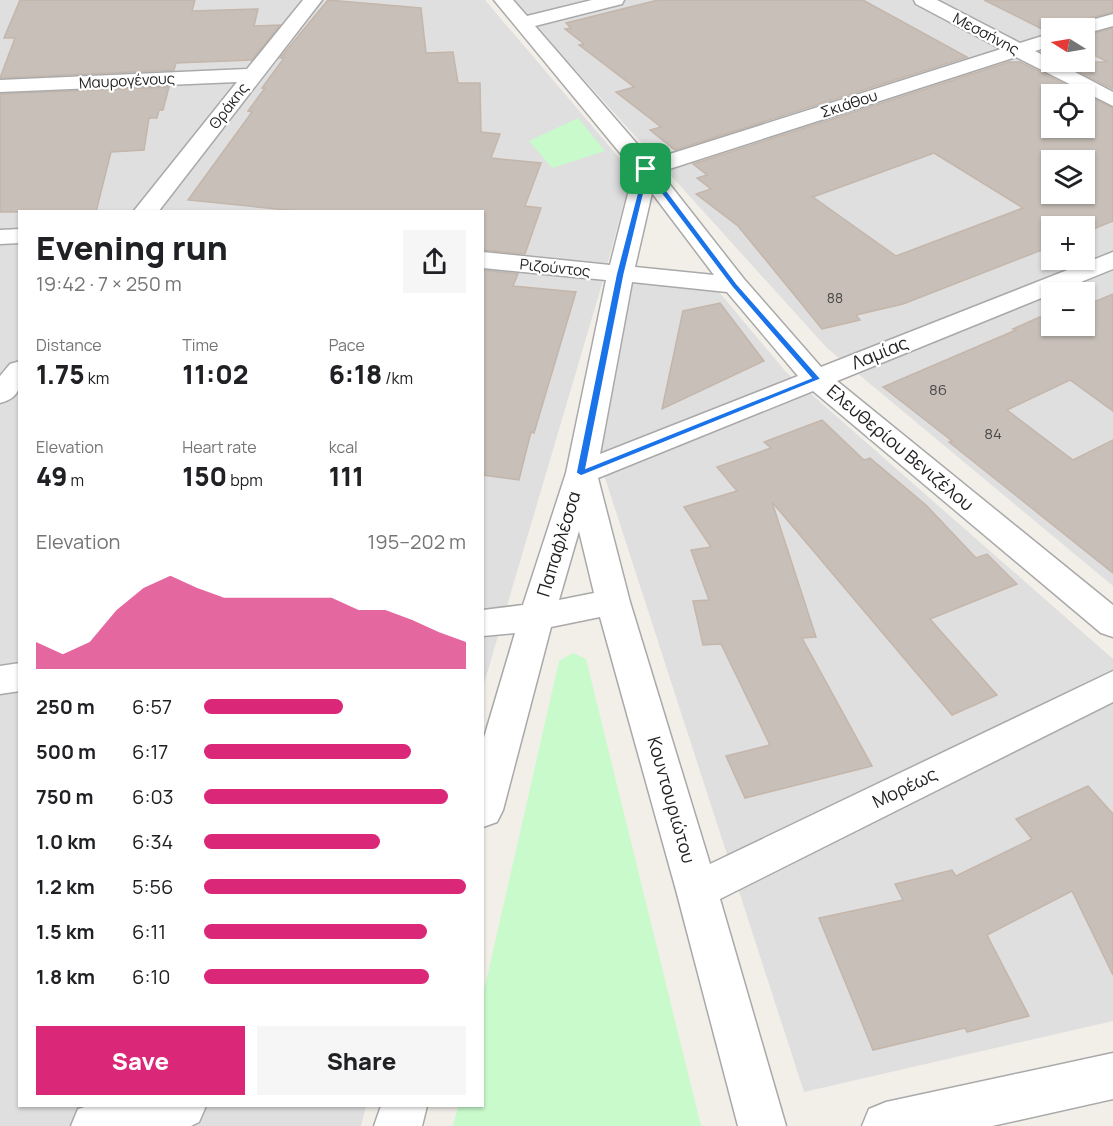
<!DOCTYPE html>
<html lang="en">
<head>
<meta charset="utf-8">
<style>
  :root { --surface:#fff; --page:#f6f6f6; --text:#202124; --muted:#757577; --accent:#db2777 }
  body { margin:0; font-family:Manrope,sans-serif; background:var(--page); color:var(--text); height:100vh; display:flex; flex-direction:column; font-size:22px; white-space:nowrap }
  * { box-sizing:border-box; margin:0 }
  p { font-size:20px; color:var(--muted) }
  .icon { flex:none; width:33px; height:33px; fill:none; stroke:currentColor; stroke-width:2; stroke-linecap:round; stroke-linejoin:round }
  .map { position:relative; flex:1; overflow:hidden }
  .sheet { position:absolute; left:18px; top:210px; width:466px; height:897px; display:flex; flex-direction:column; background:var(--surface); border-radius:0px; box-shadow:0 2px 4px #0004 }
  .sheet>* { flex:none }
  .needle { width:39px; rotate:281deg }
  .buttons { position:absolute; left:1041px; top:18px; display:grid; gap:12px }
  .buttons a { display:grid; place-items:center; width:54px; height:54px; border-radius:0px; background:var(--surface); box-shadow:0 2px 4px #0004; font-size:30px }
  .pin { position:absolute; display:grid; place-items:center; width:51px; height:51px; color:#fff; margin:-26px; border-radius:12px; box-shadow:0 3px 9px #0006 }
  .round { display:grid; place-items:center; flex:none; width:63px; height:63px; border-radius:0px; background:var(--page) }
  .overview { display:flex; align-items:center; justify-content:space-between; height:102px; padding:0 18px }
  h1 { font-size:33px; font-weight:800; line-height:45px }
  .metrics { display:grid; grid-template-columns:repeat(3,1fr); gap:9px; height:102px; padding:6px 18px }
  .metrics div { display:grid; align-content:center }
  .metrics b { font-size:26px; font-weight:800 }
  .metrics small { font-size:16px; font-weight:400 }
  .metrics p { font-size:16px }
  .chart { height:168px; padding:12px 18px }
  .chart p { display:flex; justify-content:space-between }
  .chart svg { width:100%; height:108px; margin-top:6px; fill:var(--accent); opacity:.7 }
  .action { display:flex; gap:12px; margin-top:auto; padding:12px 18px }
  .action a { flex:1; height:69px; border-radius:0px; background:var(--accent); color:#fff; font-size:24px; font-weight:800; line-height:69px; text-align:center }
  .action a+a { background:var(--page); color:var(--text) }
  ul { padding:0 18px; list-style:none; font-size:20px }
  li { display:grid; grid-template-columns:96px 72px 1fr; align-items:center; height:45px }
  li i { height:15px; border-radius:8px; background:var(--accent) }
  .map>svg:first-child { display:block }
  .residential { fill:#e0dfdf; fill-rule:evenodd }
  .park { fill:#c8facc }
  .building { fill:#c7bfb8; stroke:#c4b6ab; stroke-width:1.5; fill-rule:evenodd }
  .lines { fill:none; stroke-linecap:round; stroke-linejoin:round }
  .minor-casing { stroke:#a9a9a9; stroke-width:3 }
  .minor { fill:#fff; fill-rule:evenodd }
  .route { fill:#1a73e8; stroke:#fff; stroke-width:1.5; fill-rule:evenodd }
  .labels { text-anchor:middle; stroke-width:4.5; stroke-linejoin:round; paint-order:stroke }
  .far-number-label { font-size:14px; fill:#4b4948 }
  .far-street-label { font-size:15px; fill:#222; stroke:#fff }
  .number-label { font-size:15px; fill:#4b4948 }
  .street-label { font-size:18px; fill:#222; stroke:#fff }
</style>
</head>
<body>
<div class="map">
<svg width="1113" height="1126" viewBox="0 0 1113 1126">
  <rect width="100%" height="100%" fill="#f2efe9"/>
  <!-- residential -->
  <g class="residential">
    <polygon points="0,0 485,0 632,173 602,284 483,687 483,212 20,212 20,1106 366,1106 361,1126 0,1126"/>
    <path d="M512,0h601v586l-286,-238zM1052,28h32v34h-32zM1052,94h32v34h-32zM1052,160h32v34h-32zM1052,226h32v34h-32zM1052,292h32v34h-32z"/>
    <polygon points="631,282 719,292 786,372 1113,659 1113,1021 804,1092 594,444"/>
  </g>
  <!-- park -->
  <g class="park">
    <polygon points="578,118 605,151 552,168 529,141"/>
    <polygon points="573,653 586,659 701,1126 453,1126 458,1106 483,1106 483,995 559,661"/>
  </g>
  <!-- building -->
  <g class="building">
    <polygon points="20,0 195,0 192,11 258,9 254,26 280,25 252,60 176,63 174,70 0,78 15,38 4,38"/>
    <polygon points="328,0 421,8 426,53 453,52 458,83 480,83 481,132 500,134 491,158 541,163 525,206 541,208 525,254 483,250 483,212 307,212 188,200 252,112 248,111 265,88 262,88 284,58 280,58"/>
    <polygon points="658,0 863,0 967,57 675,150 650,130 661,127 616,92 634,87 579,45 584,44 565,29 571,28 566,23"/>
    <polygon points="984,0 1113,0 1113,12 1076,22 1072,28 1052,28 1048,32"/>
    <polygon points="1113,28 1113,89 1060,62 1108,62 1084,50 1084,36"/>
    <path d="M1009,62h11l93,46v113l-29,12v-7h-32v20l-149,58 -47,11 4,5 -38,9 -84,-103 -42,-32 15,-5 -14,-11 10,-3 -14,-11zM1052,94h32v34h-32zM934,153l89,55 -127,48 -83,-59zM1052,160h32v34h-32z"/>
    <polygon points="169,87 163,110 159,110 157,118 149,118 144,150 111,152 96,212 0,212 0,94"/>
    <polygon points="483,270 518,274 513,286 576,292 534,433 531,432 519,480 483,475"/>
    <polygon points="1113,294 1113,411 1070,380 1007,410 1073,460 1113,440 1113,573 949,442 952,441 883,387 1016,330 1013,329 1044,315 1052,320 1052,326 1084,326 1084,306"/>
    <polygon points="720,303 764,361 662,409 683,311"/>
    <polygon points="822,420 864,460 870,458 926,505 976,558 987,554 1017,584 930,619 997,695 952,715 772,502 816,637 802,638 872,766 745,798 726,756 770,745 721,644 703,645 693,601 709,600 691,550 711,547 684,507 737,491 717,467 771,448 764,442"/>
    <polygon points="1088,786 1113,814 1113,975 1072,891 987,935 1029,1016 967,1032 965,1028 873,1050 819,918 903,900 895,884 952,870 956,876 1032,839 1016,819"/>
  </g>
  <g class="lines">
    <!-- minor casing -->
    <g class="minor-casing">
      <g id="minor">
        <polygon points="303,0 322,0 158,212 133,212 237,82 0,92 0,80 247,69"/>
        <path d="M494,0h19l14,16 65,-16h32l-2,4 -87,22 116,134 350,-111 -85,-45 -2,-4h23l83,43 32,-10v13l-17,5 78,41v14l-97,-49 -356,115 84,107 77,88 292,-115v17l-276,112 276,224v32l-12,-4 -288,-242 -215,87 32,124 80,262 403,-193v31l-393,197 66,227h-48l-62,-236 -76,-273 -49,10 -48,183 -6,12 -14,5v-86l32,-108 -32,3v-26l40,-5 43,-132 40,-193 -123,-12v-16l127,13 24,-95zM652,193l62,82 -79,-8zM632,282l95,10 71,84 -198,78zM579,531l15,62 -35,7z"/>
        <polygon points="1113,14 1113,26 1084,34 1084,28 1074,28 1077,24"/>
        <polygon points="20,229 20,243 0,244 0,230"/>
        <path d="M20,361c0,21 4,36 -20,42v-27l10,-12z"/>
        <polygon points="20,663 20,691 0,694 0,666"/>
        <polygon points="1113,1053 1113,1099 992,1126 862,1126 869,1109 886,1102"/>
        <polygon points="88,1106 206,1106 199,1122 191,1126 71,1126 78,1109"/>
        <polygon points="381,1106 427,1106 422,1126 374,1126"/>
      </g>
    </g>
    <!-- minor -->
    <use href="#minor" class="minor"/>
  </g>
  <!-- route -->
  <path class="route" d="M644,167h5l88,117 84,95 -240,97 -5,-3 40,-198zM648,176l84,111 79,91 -225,90 38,-193z"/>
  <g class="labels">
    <!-- far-number labels -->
    <g class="far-number-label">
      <text x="835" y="303">88</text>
    </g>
    <!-- far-street labels -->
    <g class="far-street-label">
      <text transform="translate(986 34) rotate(28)" y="5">Μεσσήνης</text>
      <text transform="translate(127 81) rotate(-3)" y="5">Μαυρογένους</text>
      <text transform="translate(849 104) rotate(-18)" y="5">Σκιάθου</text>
      <text transform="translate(229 106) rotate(-52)" y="5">Θράκης</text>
      <text transform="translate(555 268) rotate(6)" y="5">Ριζούντος</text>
    </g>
    <!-- number labels -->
    <g class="number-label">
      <text x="938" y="395">86</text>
      <text x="993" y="439">84</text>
    </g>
    <!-- street labels -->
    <g class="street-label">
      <text transform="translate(880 353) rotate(-22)" y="6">Λαμίας</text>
      <text transform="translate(900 448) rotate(40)" y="6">Ελευθερίου Βενιζέλου</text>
      <text transform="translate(559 544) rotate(-73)" y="6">Παπαφλέσσα</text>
      <text transform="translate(905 788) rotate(-26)" y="6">Μορέως</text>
      <text transform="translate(671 800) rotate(74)" y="6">Κουντουριώτου</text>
    </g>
  </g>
</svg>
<div class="buttons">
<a><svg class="needle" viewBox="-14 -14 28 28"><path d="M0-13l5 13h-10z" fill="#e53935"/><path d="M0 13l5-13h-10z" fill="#757577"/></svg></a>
<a><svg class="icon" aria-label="locate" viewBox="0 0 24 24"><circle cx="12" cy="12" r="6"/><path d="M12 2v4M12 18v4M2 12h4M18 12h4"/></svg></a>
<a><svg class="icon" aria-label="layers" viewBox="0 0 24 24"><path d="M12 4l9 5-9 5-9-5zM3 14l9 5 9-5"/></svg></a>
<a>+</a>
<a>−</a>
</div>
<div class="pin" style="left:646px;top:169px;background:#1e9e55"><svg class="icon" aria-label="arrive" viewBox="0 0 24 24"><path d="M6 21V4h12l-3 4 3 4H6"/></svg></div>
<section class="sheet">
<div class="overview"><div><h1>Evening run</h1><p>19:42 · 7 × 250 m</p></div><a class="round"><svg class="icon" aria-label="share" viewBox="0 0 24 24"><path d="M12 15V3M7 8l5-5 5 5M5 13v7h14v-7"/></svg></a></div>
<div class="metrics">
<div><p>Distance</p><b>1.75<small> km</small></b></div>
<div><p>Time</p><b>11:02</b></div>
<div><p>Pace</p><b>6:18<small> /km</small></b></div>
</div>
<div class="metrics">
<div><p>Elevation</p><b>49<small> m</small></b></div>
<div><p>Heart rate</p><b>150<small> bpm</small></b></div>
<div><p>kcal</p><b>111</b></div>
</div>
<div class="chart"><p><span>Elevation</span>195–202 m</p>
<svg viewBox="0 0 160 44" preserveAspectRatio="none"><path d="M0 44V33L10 38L20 33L30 20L40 11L50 6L60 11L70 15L80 15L90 15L100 15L110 15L120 20L130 20L140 24L150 29L160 33V44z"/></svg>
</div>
<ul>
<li><b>250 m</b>6:57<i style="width:53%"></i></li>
<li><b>500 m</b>6:17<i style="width:79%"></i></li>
<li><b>750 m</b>6:03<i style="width:93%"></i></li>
<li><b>1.0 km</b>6:34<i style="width:67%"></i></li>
<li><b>1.2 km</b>5:56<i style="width:100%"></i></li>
<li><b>1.5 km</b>6:11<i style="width:85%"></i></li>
<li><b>1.8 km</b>6:10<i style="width:86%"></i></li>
</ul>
<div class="action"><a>Save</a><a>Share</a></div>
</section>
</div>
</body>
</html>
